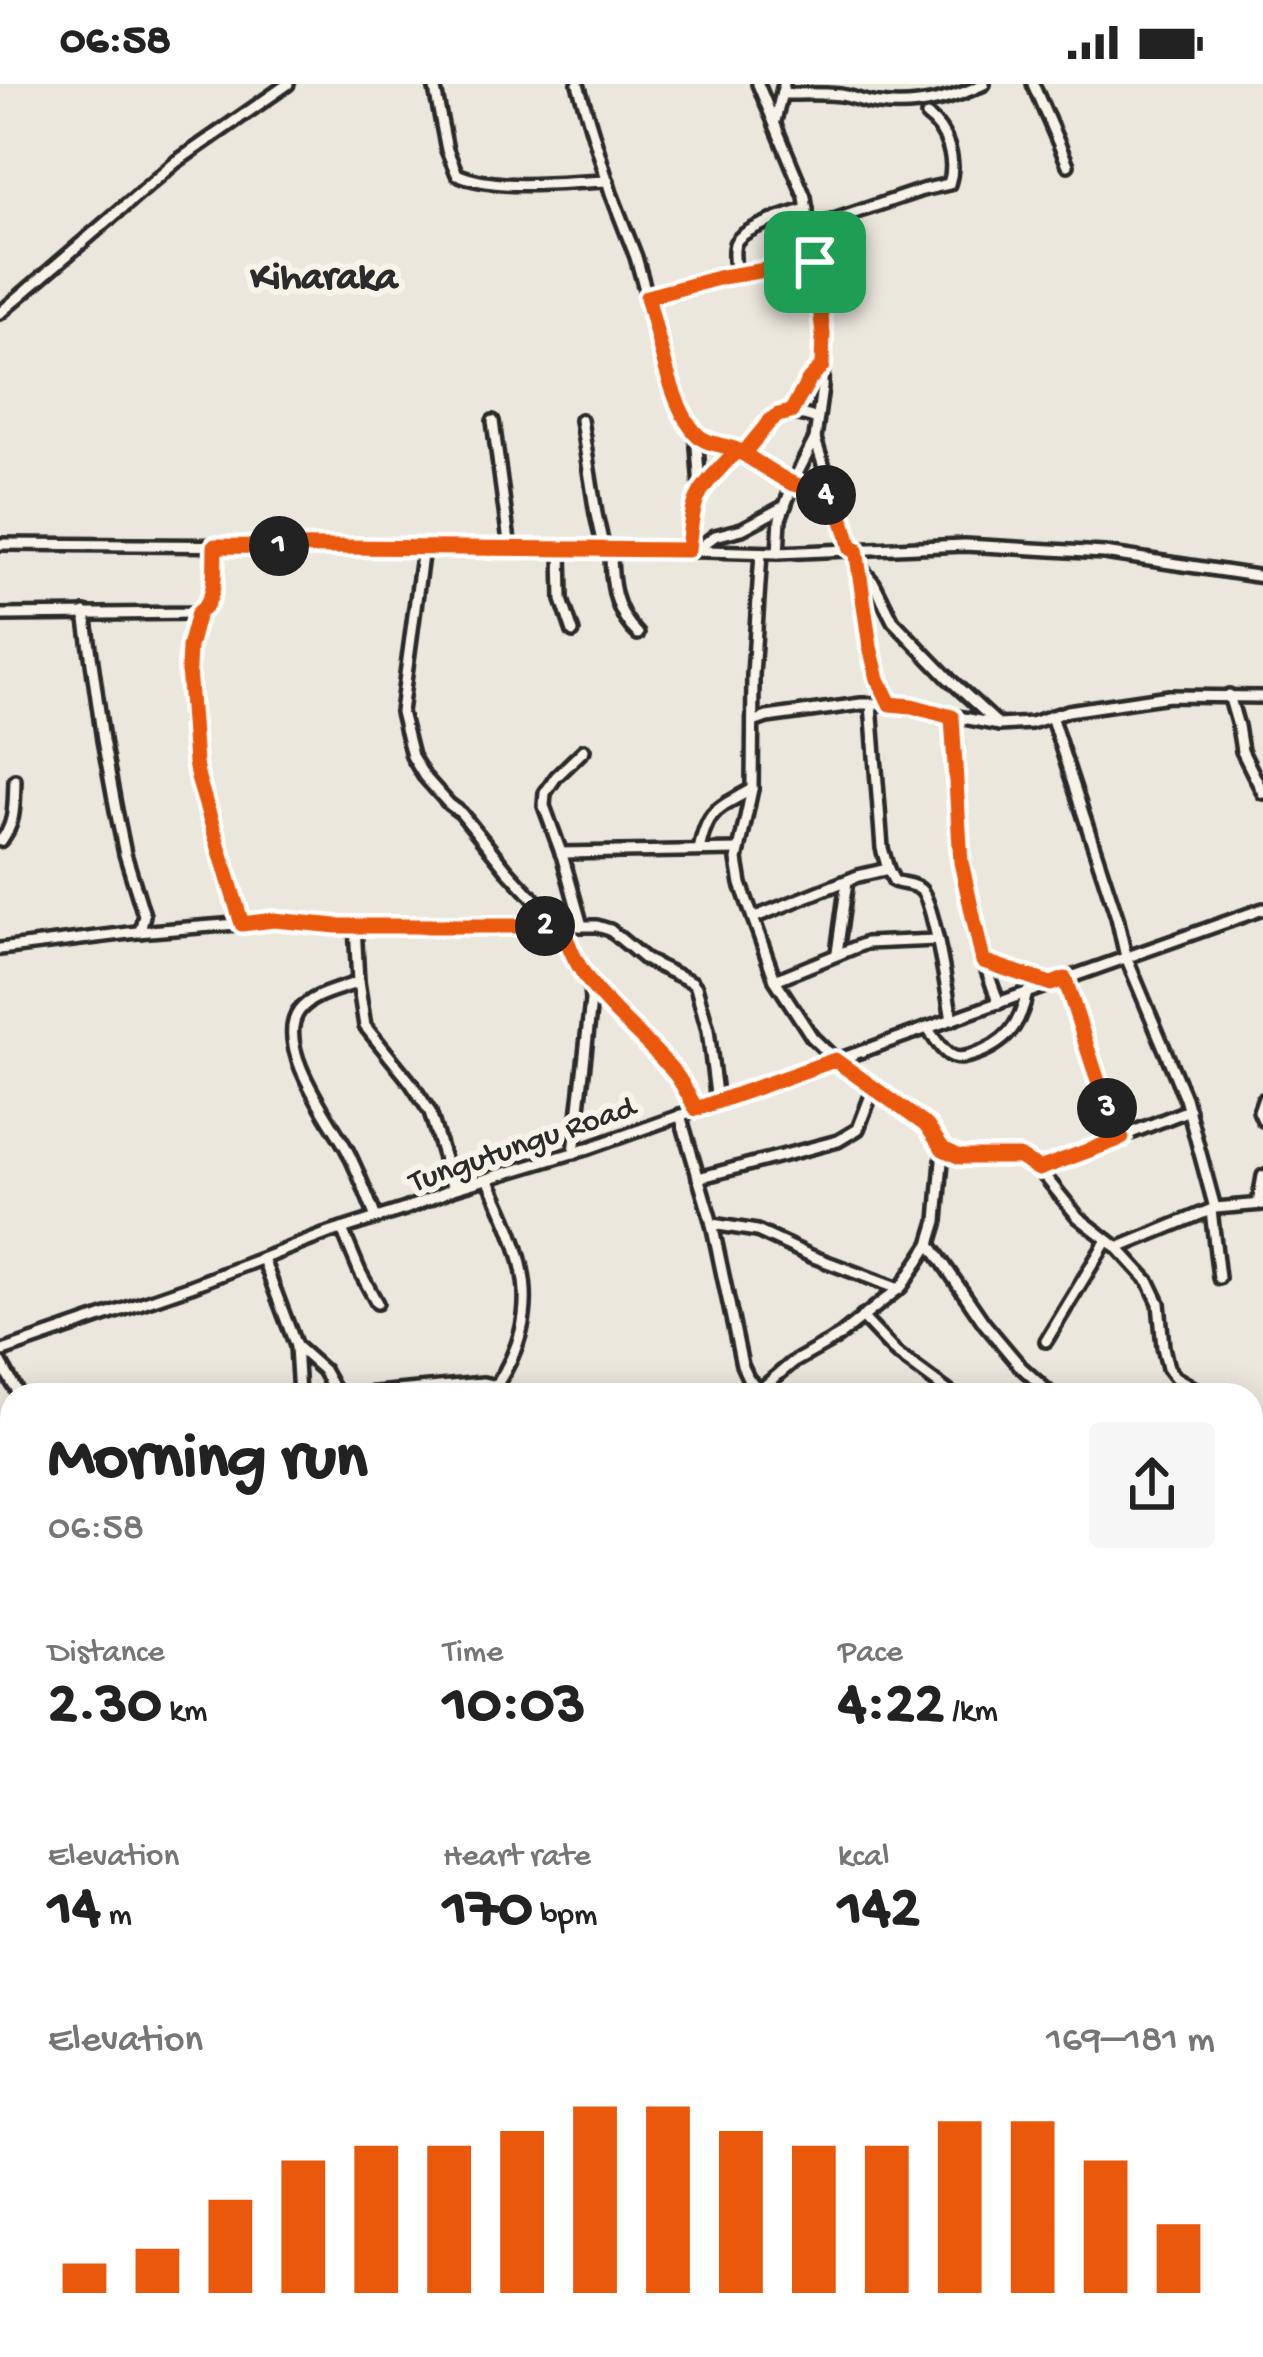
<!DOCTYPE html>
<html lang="en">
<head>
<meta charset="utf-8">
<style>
  :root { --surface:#fff; --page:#f6f6f6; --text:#222; --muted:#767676; --accent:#ea580c }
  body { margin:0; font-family:"Gochi Hand",sans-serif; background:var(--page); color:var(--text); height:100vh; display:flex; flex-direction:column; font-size:45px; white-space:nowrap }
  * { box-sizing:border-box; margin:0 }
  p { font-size:39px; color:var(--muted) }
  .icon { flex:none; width:66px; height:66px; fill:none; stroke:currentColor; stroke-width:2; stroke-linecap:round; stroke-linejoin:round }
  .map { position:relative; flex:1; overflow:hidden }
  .panel { position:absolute; left:0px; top:1299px; width:1263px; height:975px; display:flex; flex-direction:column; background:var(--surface); border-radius:36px 36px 0 0; box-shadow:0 6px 30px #0003 }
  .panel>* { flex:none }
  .pin { position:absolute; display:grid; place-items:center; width:102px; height:102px; color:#fff; margin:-51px; border-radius:24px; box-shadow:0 6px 18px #0006 }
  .km { position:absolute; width:60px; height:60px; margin:-30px; border-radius:50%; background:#222; color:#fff; font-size:33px; line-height:60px; text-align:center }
  .round { display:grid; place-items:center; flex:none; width:126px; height:126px; border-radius:12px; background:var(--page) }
  .summary { display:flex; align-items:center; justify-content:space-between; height:204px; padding:0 48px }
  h1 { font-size:66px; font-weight:700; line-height:90px }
  .figures { display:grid; grid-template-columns:repeat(3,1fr); gap:18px; height:204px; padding:12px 48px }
  .figures div { display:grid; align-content:center }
  .figures b { font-size:60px; font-weight:700 }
  .figures small { font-size:33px; font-weight:400 }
  .figures p { font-size:33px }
  .chart { height:336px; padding:24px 48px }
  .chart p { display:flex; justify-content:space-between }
  .chart svg { width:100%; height:216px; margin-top:12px; stroke:var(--accent); stroke-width:6 }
  .status { display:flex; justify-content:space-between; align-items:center; height:84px; padding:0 60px; background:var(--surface); direction:ltr }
  .status svg { height:33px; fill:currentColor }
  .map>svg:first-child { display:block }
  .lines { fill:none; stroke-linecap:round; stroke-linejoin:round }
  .minor-casing { stroke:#2b2b2b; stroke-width:18 }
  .minor { stroke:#f7f3e8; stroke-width:9 }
  .route-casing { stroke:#fff; stroke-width:24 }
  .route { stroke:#ea580c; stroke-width:15 }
  .labels { text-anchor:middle; stroke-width:12; stroke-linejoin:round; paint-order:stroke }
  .street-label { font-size:33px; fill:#2b2b2b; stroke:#f7f3e8 }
  .quarter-label { font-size:39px; font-weight:bold; fill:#2b2b2b; stroke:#f7f3e8 }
</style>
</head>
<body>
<div class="status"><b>06:58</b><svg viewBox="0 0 49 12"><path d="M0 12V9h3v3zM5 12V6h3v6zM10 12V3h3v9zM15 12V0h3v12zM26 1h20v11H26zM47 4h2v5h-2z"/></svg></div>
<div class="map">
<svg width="1263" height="2273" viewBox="0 0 1263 2273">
  <rect width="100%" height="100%" fill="#ebe7dd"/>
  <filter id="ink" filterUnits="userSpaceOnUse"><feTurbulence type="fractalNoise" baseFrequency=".00833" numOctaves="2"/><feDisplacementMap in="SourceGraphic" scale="24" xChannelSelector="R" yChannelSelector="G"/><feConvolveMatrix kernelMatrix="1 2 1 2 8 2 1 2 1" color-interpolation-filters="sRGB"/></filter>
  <g filter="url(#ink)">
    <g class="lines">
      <!-- minor casing -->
      <g class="minor-casing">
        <g id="minor">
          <path d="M434,0l13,66 10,24c39,18 108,8 151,7"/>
          <polyline points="578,0 611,109 636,173 674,309 689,340 698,352 708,358 737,366 793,400 808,403 830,414 837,422 851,465"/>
          <polyline points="758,0 805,113 823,250 822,303 815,355 796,392 780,435 778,469"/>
          <polyline points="1033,0 1068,81"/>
          <path d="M782,10c19,0 40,-1 59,1 13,2 25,8 38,9 36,5 73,-5 105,-20"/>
          <polyline points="775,37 784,0"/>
          <path d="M810,144l112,-38 27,-6c8,-23 -2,-54 -22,-68"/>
          <path d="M736,191c-1,-9 -4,-22 -1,-31 6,-16 56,-30 72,-35"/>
          <polyline points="647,213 721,193 815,179"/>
          <polyline points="0,229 176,78 288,0"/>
          <polyline points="791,328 809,296 821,283"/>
          <polyline points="581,336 596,430 604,466"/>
          <polyline points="493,337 510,465"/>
          <polyline points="696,349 700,404"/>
          <polyline points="815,355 828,396 830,413"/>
          <path d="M743,370c24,-32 33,-50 74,-35"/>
          <polyline points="0,460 634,465 778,469 965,461 1104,469 1263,493"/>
          <polyline points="423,464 401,628 412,672 424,692 449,720 461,729 507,786 559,842"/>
          <polyline points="856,465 859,482 874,499 893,537 949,595 999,641"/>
          <polyline points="561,466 562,516 573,548"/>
          <path d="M611,466c0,31 3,62 27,84"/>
          <path d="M689,467c4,-61 8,-57 48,-101"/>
          <polyline points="695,467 715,452 742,445 785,422"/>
          <polyline points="761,469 753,591 752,705 737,776 741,800 775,896 812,953 844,984 927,1043 943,1065 960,1073 1019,1073 1039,1085 1078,1133 1118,1164 1149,1198 1159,1219 1163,1263 1168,1284 1175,1293 1206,1311"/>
          <polyline points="857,483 873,579 889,620"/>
          <polyline points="85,529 103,656 116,726 125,770 144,831 140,848"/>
          <path d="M198,529c-16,57 -9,108 0,166l44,145"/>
          <path d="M0,531l198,-2c20,-13 16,-44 17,-67"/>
          <polyline points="1229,611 1238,642 1242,667 1263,709"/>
          <path d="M871,620l11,144 6,21 6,12c8,3 21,3 27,9 13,12 27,108 31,130"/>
          <polyline points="1051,632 1117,833 1126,873 1185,1014 1215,1124"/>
          <path d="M952,633c5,97 9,194 47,286"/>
          <polyline points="753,638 767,633 861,620 893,620 999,641 1031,639 1068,627 1169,612 1263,613"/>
          <path d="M0,757c16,-15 14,-40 15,-61"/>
          <path d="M699,766c9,-42 17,-40 53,-61"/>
          <polyline points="561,769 739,766"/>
          <polyline points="753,834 858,792 888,785"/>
          <polyline points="355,841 358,898 365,942 411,999 430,1028 453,1105"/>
          <polyline points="563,842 576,880 590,903 591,917 574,1069"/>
          <polyline points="582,842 563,774 544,722 545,709 556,693 584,666"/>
          <polyline points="0,865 137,848 274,837 337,842 597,842 610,846 646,876 692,898 696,903 708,946 717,1018"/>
          <polyline points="837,869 847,797"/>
          <polyline points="983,877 1051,900"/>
          <polyline points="1065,895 1106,1022 1122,1054"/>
          <polyline points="775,896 866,859 937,856"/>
          <path d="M358,898c-19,8 -46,12 -59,29 -25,34 30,107 47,137 12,23 21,47 30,70"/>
          <polyline points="590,903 679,994 696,1025"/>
          <path d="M927,944c8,10 15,25 27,29 8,2 11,0 19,-2 33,-11 47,-29 54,-63"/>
          <polyline points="1263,1016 1259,1027 1263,1036"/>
          <polyline points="680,1031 712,1140 742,1281 748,1294 760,1307"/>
          <polyline points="1039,1085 1189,1026"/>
          <polyline points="698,1094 838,1057 858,1045 873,1006"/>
          <path d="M488,1095c36,76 58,130 8,207"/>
          <polyline points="1258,1120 1263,1092"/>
          <polyline points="1211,1126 1219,1194"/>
          <polyline points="712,1140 757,1147 811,1172 899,1205"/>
          <polyline points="342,1145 360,1188 377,1219"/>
          <polyline points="930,1160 984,1239 1021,1283 1052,1311"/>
          <polyline points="1118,1164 1215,1124 1263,1120"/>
          <polyline points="263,1175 296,1262 299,1311"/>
          <polyline points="862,1233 896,1269 953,1311"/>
          <polyline points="1046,1257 1107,1156"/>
          <polyline points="296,1262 323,1286 337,1311"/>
          <polyline points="0,1268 191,1202 326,1150 405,1125 453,1105 586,1065 1263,825"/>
          <polyline points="0,1277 19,1311"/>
          <polyline points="354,1311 483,1299 496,1302 506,1311"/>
          <polyline points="754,1311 792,1279 838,1253 902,1202 930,1160 937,1137 943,1065"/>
          <polyline points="1251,1349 1263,1360"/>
          <polyline points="1251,1487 1263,1465"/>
          <polyline points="0,1522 12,1520"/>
          <polyline points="0,1575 12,1615"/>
          <polyline points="0,1723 12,1721"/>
          <polyline points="11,1762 12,1764"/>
          <polyline points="12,1795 12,1800"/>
          <polyline points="0,1875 12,1872"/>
          <polyline points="1251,1910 1263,1917"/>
          <polyline points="0,2037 12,2038"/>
          <polyline points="1251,2166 1263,2172"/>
          <polyline points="0,2257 12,2259"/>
          <polyline points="37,2262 49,2264"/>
          <polyline points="773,2262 793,2273"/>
          <polyline points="901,2262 916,2273"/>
          <polyline points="140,2273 140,2262"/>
          <polyline points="246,2273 254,2262"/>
          <polyline points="353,2273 357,2262"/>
          <polyline points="601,2273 606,2262"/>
        </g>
      </g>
      <!-- minor -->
      <use href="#minor" class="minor"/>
    </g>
  </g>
  <g class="lines" filter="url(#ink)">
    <!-- route casing -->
    <g class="route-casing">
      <path id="route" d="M815,178l8,72 -1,32 -13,14 -18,32 -13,3 -8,6 -27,33 -6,-4c-41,45 -43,39 -49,100l-473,-4c-1,23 3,54 -17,67l-9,34 -1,21 7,95 3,15 44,146 32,-4 63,6h226c15,66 74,100 114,150 7,10 13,22 19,33l139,-49 92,66 16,23 17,8h59l20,12 83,-31 -16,-32 -41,-127 -14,5 -68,-23 -22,-99 -9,-145 -40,-11 -22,-2 -12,-25 -8,-32 -14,-98h-5c-4,-14 -8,-35 -17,-47 -12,-15 -31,-13 -45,-20 -18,-10 -35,-22 -52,-32 -11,-5 -26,-5 -36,-12 -29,-22 -43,-105 -54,-141l75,-20 93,-15"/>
    </g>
    <!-- route -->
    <use href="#route" class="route"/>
  </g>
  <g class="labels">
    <!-- street labels -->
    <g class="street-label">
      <text transform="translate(521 1057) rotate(-19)" y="12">Tungutungu Road</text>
    </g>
    <!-- quarter labels -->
    <g class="quarter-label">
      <text x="324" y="203">Kiharaka</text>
    </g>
  </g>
</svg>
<div class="pin" style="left:815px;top:178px;background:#1e9e55"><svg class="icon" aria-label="arrive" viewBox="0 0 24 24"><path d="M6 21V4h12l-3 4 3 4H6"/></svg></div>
<b class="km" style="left:279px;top:462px">1</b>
<b class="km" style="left:545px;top:842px">2</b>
<b class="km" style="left:1107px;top:1024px">3</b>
<b class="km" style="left:826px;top:411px">4</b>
<section class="panel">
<div class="summary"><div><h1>Morning run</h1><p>06:58</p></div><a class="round"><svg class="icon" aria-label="share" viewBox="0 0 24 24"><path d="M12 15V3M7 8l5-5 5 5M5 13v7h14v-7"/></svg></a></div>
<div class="figures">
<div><p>Distance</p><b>2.30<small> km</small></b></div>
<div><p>Time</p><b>10:03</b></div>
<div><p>Pace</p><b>4:22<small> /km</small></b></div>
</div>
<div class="figures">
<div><p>Elevation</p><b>14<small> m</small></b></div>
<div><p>Heart rate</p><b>170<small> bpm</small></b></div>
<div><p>kcal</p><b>142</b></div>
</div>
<div class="chart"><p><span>Elevation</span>169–181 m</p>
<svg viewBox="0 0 160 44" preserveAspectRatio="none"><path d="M5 44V38M15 44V35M25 44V25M35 44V17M45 44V14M55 44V14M65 44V11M75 44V6M85 44V6M95 44V11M105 44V14M115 44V14M125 44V9M135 44V9M145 44V17M155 44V30"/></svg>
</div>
</section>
</div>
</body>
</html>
